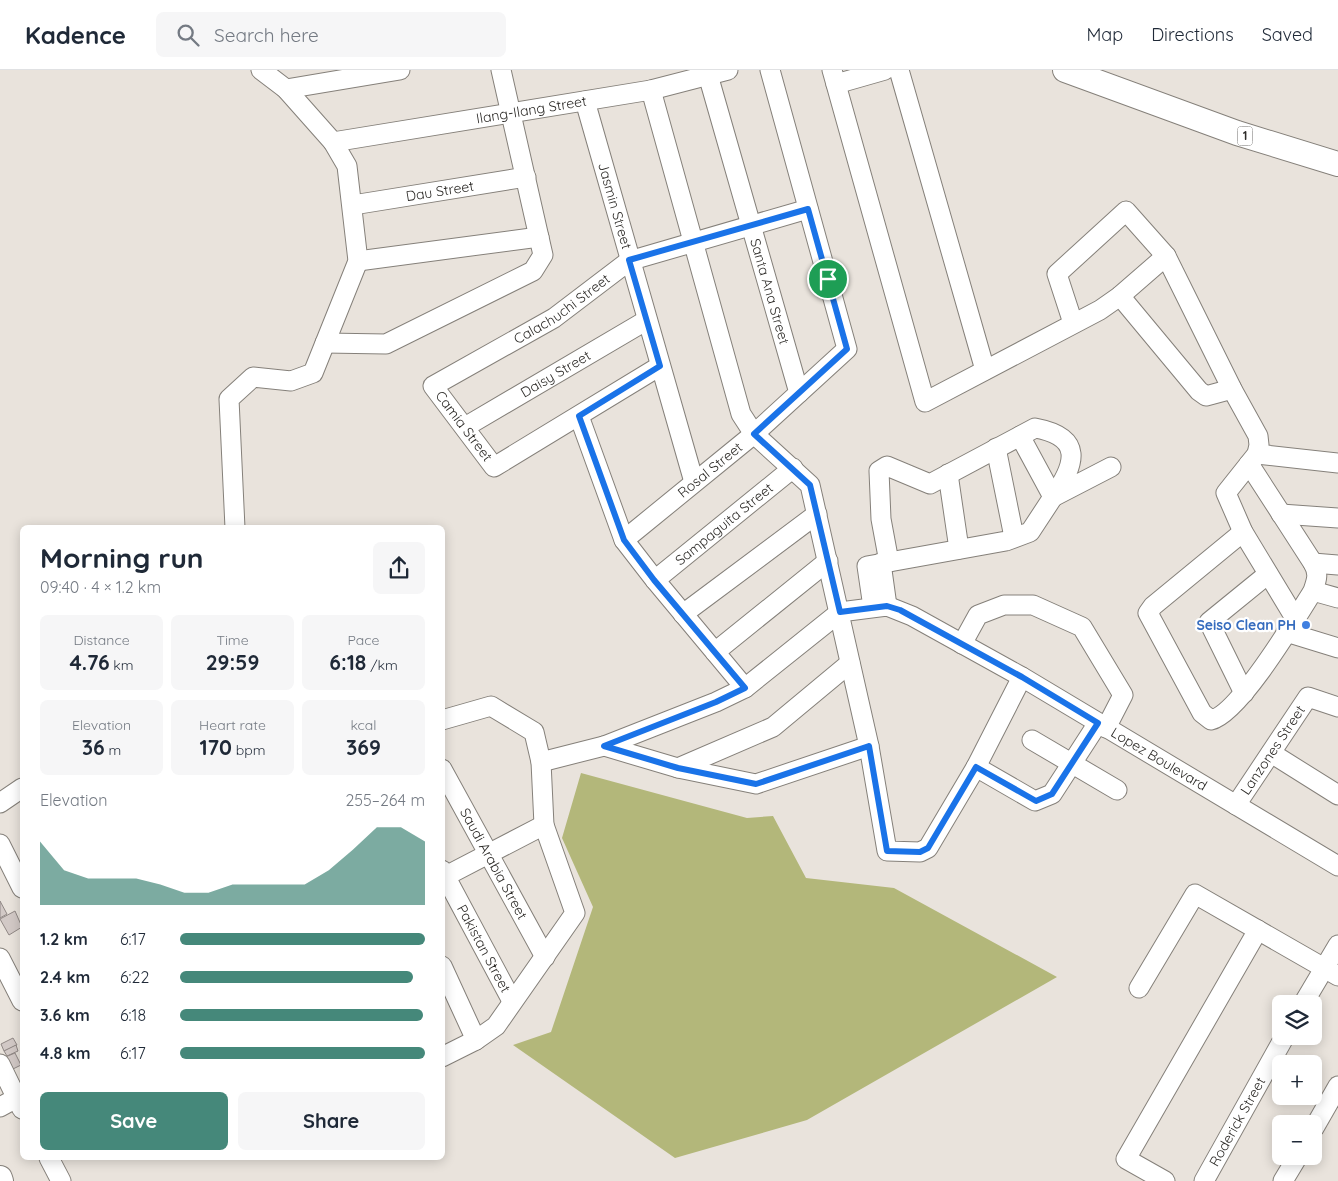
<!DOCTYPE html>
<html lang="en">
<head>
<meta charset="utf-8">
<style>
  :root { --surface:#fff; --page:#f6f6f7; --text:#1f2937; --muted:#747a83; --line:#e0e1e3; --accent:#45887a }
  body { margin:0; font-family:Quicksand,sans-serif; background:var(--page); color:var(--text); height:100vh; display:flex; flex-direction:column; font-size:19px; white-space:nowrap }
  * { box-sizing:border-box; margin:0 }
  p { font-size:16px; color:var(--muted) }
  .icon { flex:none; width:28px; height:28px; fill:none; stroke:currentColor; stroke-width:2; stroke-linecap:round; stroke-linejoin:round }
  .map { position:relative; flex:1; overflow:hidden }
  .panel { position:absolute; left:20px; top:455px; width:425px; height:635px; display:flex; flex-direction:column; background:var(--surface); border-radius:8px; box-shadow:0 2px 12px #0003 }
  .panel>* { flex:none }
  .fabs { position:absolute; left:1272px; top:925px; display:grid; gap:10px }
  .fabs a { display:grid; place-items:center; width:50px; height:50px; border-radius:8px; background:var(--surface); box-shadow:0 2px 12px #0003; font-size:25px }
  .pin { position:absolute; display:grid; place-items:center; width:42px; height:42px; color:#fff; margin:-21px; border:2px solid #fff; border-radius:50%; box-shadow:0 1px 5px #0007 }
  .round { display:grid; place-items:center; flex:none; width:52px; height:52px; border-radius:8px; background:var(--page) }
  .summary { display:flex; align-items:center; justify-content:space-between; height:85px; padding:0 20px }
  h1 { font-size:28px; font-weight:700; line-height:38px }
  .stats { display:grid; grid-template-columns:repeat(3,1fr); gap:8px; height:85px; padding:5px 20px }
  .stats div { display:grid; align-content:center; border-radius:8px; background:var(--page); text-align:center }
  .stats b { font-size:21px; font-weight:700 }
  .stats small { font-size:14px; font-weight:400 }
  .stats p { font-size:14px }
  .chart { height:140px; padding:10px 20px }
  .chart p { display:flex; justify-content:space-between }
  .chart svg { width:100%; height:90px; margin-top:5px; fill:var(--accent); opacity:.7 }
  .button { display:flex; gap:10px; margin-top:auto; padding:10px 20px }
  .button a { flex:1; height:58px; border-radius:8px; background:var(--accent); color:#fff; font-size:20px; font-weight:700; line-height:58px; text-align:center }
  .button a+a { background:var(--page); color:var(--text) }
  ul { padding:0 20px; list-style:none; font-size:16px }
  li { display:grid; grid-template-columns:80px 60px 1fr; align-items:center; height:38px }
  li i { height:12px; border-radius:6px; background:var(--accent) }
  header { display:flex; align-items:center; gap:30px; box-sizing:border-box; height:70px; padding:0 25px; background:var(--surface); border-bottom:1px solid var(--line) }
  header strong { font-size:24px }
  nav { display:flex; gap:28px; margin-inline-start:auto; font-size:18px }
  .search { width:350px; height:45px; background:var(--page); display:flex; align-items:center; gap:12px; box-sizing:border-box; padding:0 18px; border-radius:8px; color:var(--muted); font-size:19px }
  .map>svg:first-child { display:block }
  .green { fill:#b3b77a }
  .building { fill:#d2c9c6; stroke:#908885 }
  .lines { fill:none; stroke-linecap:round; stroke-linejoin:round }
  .minor-casing { stroke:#85807a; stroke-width:21 }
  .major-casing { stroke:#85807a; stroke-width:26 }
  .minor { stroke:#fff; stroke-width:19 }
  .major { stroke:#fff; stroke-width:24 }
  .route-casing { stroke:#fff; stroke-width:10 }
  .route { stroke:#1a73e8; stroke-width:6 }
  .shop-dot { fill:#3f7fe0; stroke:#fff; stroke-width:2 }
  .labels { text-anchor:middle; stroke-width:4.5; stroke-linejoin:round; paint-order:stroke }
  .shield { fill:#fff; stroke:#6d6b69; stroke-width:1 }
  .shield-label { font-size:12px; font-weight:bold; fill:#2e2c29 }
  .street-label { font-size:14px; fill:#2e2c29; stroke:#fff }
  .shop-label { font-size:14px; font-weight:bold; fill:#366cbe; stroke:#fff; text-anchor:end }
</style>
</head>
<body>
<header>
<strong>Kadence</strong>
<div class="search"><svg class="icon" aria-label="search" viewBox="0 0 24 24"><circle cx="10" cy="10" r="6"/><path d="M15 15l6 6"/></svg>Search here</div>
<nav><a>Map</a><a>Directions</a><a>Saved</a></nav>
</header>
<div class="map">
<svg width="1338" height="1111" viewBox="0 0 1338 1111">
  <rect width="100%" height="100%" fill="#e9e3dc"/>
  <!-- green -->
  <polygon class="green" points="581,703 747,748 773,746 806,808 894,818 1057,907 807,1050 675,1088 513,975 551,962 593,837 562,768"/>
  <!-- building -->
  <g class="building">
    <polygon points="0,831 7,844 0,848"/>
    <polygon points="15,841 22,857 9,865 0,849"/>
    <polygon points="13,968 17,975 4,981 1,974"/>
    <polygon points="16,975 18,981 7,986 4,981"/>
    <polygon points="15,983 21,995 9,1001 3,988"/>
  </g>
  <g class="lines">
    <!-- minor casing -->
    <g class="minor-casing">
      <g id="minor">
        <polyline points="832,0 925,332 1100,240 1120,226 1166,186"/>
        <polyline points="899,0 985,300"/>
        <path id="s1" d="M708,5l91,318"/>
        <polyline points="836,14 885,0"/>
        <polyline points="286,19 400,0"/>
        <polyline points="651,20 741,344 754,364 810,415 869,676 887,781 920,782 928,778 976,697 1022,607"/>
        <path id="s2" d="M585,31l109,381"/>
        <path id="s3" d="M333,72l318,-52 77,-20"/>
        <path id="s4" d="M353,135l173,-28"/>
        <polyline points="358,191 539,167"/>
        <polyline points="1120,226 1199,321 1206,326 1232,319"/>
        <polyline points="1073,253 1057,204 1126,141 1166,186 1232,319 1258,366 1259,375 1257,384 1226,423 1243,462 1295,548"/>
        <polyline points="325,273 386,274 533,201 543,185 501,0"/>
        <path id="s5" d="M660,296l-166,101 -61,-81 121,-68 75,-57 179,-52"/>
        <polyline points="579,346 624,470 655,510 745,618"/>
        <path id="s6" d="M465,357l182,-107"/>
        <polyline points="996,378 1014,467"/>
        <polyline points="1257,384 1338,393"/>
        <polyline points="948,404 959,479"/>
        <polyline points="1281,444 1338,448"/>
        <polyline points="235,458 229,329 253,307 291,311 313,303 358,191 347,96 333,72 286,19 261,0"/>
        <path d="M1243,462l-90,74 -5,7 54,100 9,7c28,-6 85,-102 102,-129 4,-12 6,-17 0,-28l-64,-99"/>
        <path id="s7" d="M624,470l130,-106 93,-85 -77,-279"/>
        <path d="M889,492l-8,-43 -2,-48 8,-5 43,18 105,-56c49,9 41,36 18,69l58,-30"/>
        <polyline points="881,493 887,536"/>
        <polyline points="1313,493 1338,495"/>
        <path id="s8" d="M655,510l138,-112"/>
        <polyline points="1313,521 1338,528"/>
        <polyline points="873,537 867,496 1006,471 1030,462 1053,427 1020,366"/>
        <polyline points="683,544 817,444"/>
        <polyline points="1286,562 1338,578"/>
        <polyline points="962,574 978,545 1004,535 1033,535 1082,557 1123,625 1106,658"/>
        <polyline points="715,582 828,491"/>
        <polyline points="1244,623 1209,552 1268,504"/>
        <polyline points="442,650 491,636 534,662 541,692 544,755 575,843 496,956 476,970 442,987"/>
        <polyline points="1032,670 1117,720"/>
        <polyline points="604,676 678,698 756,714 869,676"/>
        <polyline points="1271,683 1338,725"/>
        <path id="s9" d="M541,692l63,-16 112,-44 29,-14 95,-76 47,-6 25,10 110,61 316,189"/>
        <polyline points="976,697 1035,731 1052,724 1098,653"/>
        <polyline points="678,698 773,657 850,593"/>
        <path id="s10" d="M442,699l103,188"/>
        <polyline points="0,733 22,718"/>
        <path id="s11" d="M1236,735l72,-108 30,10"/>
        <polyline points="0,774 22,818"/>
        <path id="s12" d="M442,800l70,131"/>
        <polyline points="442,808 544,755"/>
        <polyline points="0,888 22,931"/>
        <polyline points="442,896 476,970"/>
        <polyline points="1139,918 1195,824 1338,906"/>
        <polyline points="1303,934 1338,875"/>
        <polyline points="0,994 22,1039"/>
        <polyline points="0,1037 22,1025"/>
        <polyline points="1314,1058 1338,1016"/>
        <polyline points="49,1088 61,1111"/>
        <polyline points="1165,1111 1126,1089 1258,860"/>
        <path id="s13" d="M1204,1111l81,-145"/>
        <polyline points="1283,1111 1298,1086"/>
      </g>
    </g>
    <!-- major casing -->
    <g class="major-casing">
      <g id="major">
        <polyline points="1065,0 1237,63 1338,94"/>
        <polyline points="0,1108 1,1111"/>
      </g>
    </g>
    <!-- minor -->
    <use href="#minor" class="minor"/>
    <!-- major -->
    <use href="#major" class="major"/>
  </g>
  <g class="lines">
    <!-- route casing -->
    <g class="route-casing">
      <polygon id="route" points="808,139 847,279 754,364 810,415 840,542 887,536 900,540 1022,607 1098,653 1052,724 1036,731 976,697 928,778 920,782 887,781 869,676 756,714 678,698 604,676 716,632 745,618 654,510 624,470 579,346 660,296 629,190"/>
    </g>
    <!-- route -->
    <use href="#route" class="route"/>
  </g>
  <!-- markers -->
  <circle class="shop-dot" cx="1306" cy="555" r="5"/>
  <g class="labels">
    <!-- shield labels -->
    <rect class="shield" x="1237.5" y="56.5" width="15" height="19" rx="4"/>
    <g class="shield-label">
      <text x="1245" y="70">1</text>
    </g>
    <!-- street labels -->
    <g class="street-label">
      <text dy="5" stroke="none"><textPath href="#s3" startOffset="201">Ilang-Ilang Street</textPath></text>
      <text dy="5" stroke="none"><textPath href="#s4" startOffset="88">Dau Street</textPath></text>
      <text dy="5" stroke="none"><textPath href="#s2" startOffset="109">Jasmin Street</textPath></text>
      <text dy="5" stroke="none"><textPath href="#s1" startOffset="225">Santa Ana Street</textPath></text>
      <text dy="5" stroke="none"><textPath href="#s5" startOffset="446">Calachuchi Street</textPath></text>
      <text dy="5" stroke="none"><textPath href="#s6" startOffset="105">Daisy Street</textPath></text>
      <text transform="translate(464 356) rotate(53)" y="5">Camia Street</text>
      <text dy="5" stroke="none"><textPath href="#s7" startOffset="111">Rosal Street</textPath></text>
      <text dy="5" stroke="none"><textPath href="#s8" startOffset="89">Sampaguita Street</textPath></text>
      <text dy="5" stroke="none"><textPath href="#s11" startOffset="66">Lanzones Street</textPath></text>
      <text dy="5" stroke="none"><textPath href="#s9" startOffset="699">Lopez Boulevard</textPath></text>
      <text dy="5" stroke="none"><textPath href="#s10" startOffset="108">Saudi Arabia Street</textPath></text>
      <text dy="5" stroke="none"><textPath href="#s12" startOffset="89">Pakistan Street</textPath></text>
      <text dy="5" stroke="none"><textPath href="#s13" startOffset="68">Roderick Street</textPath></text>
    </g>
    <!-- shop labels -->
    <g class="shop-label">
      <text x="1296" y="560">Seiso Clean PH</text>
    </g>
  </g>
</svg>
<div class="fabs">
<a><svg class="icon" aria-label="layers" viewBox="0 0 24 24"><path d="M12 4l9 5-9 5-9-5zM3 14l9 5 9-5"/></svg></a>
<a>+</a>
<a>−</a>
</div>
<div class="pin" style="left:828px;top:209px;background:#1e9e55"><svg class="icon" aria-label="arrive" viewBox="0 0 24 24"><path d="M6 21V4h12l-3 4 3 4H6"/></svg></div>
<section class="panel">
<div class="summary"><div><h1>Morning run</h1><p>09:40 · 4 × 1.2 km</p></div><a class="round"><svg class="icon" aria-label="share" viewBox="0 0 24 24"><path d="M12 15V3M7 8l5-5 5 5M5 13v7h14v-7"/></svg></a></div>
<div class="stats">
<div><p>Distance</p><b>4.76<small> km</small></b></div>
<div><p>Time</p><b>29:59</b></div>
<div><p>Pace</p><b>6:18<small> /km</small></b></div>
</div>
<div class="stats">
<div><p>Elevation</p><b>36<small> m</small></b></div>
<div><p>Heart rate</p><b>170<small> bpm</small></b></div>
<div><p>kcal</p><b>369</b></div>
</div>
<div class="chart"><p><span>Elevation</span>255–264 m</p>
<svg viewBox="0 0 160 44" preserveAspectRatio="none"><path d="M0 44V13L10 27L20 31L30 31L40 31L50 34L60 38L70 38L80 34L90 34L100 34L110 34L120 27L130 17L140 6L150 6L160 13V44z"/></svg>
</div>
<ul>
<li><b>1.2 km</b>6:17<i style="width:100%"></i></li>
<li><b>2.4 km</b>6:22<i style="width:95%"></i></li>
<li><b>3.6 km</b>6:18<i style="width:99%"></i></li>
<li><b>4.8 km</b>6:17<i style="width:100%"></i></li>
</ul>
<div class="button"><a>Save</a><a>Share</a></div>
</section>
</div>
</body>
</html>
